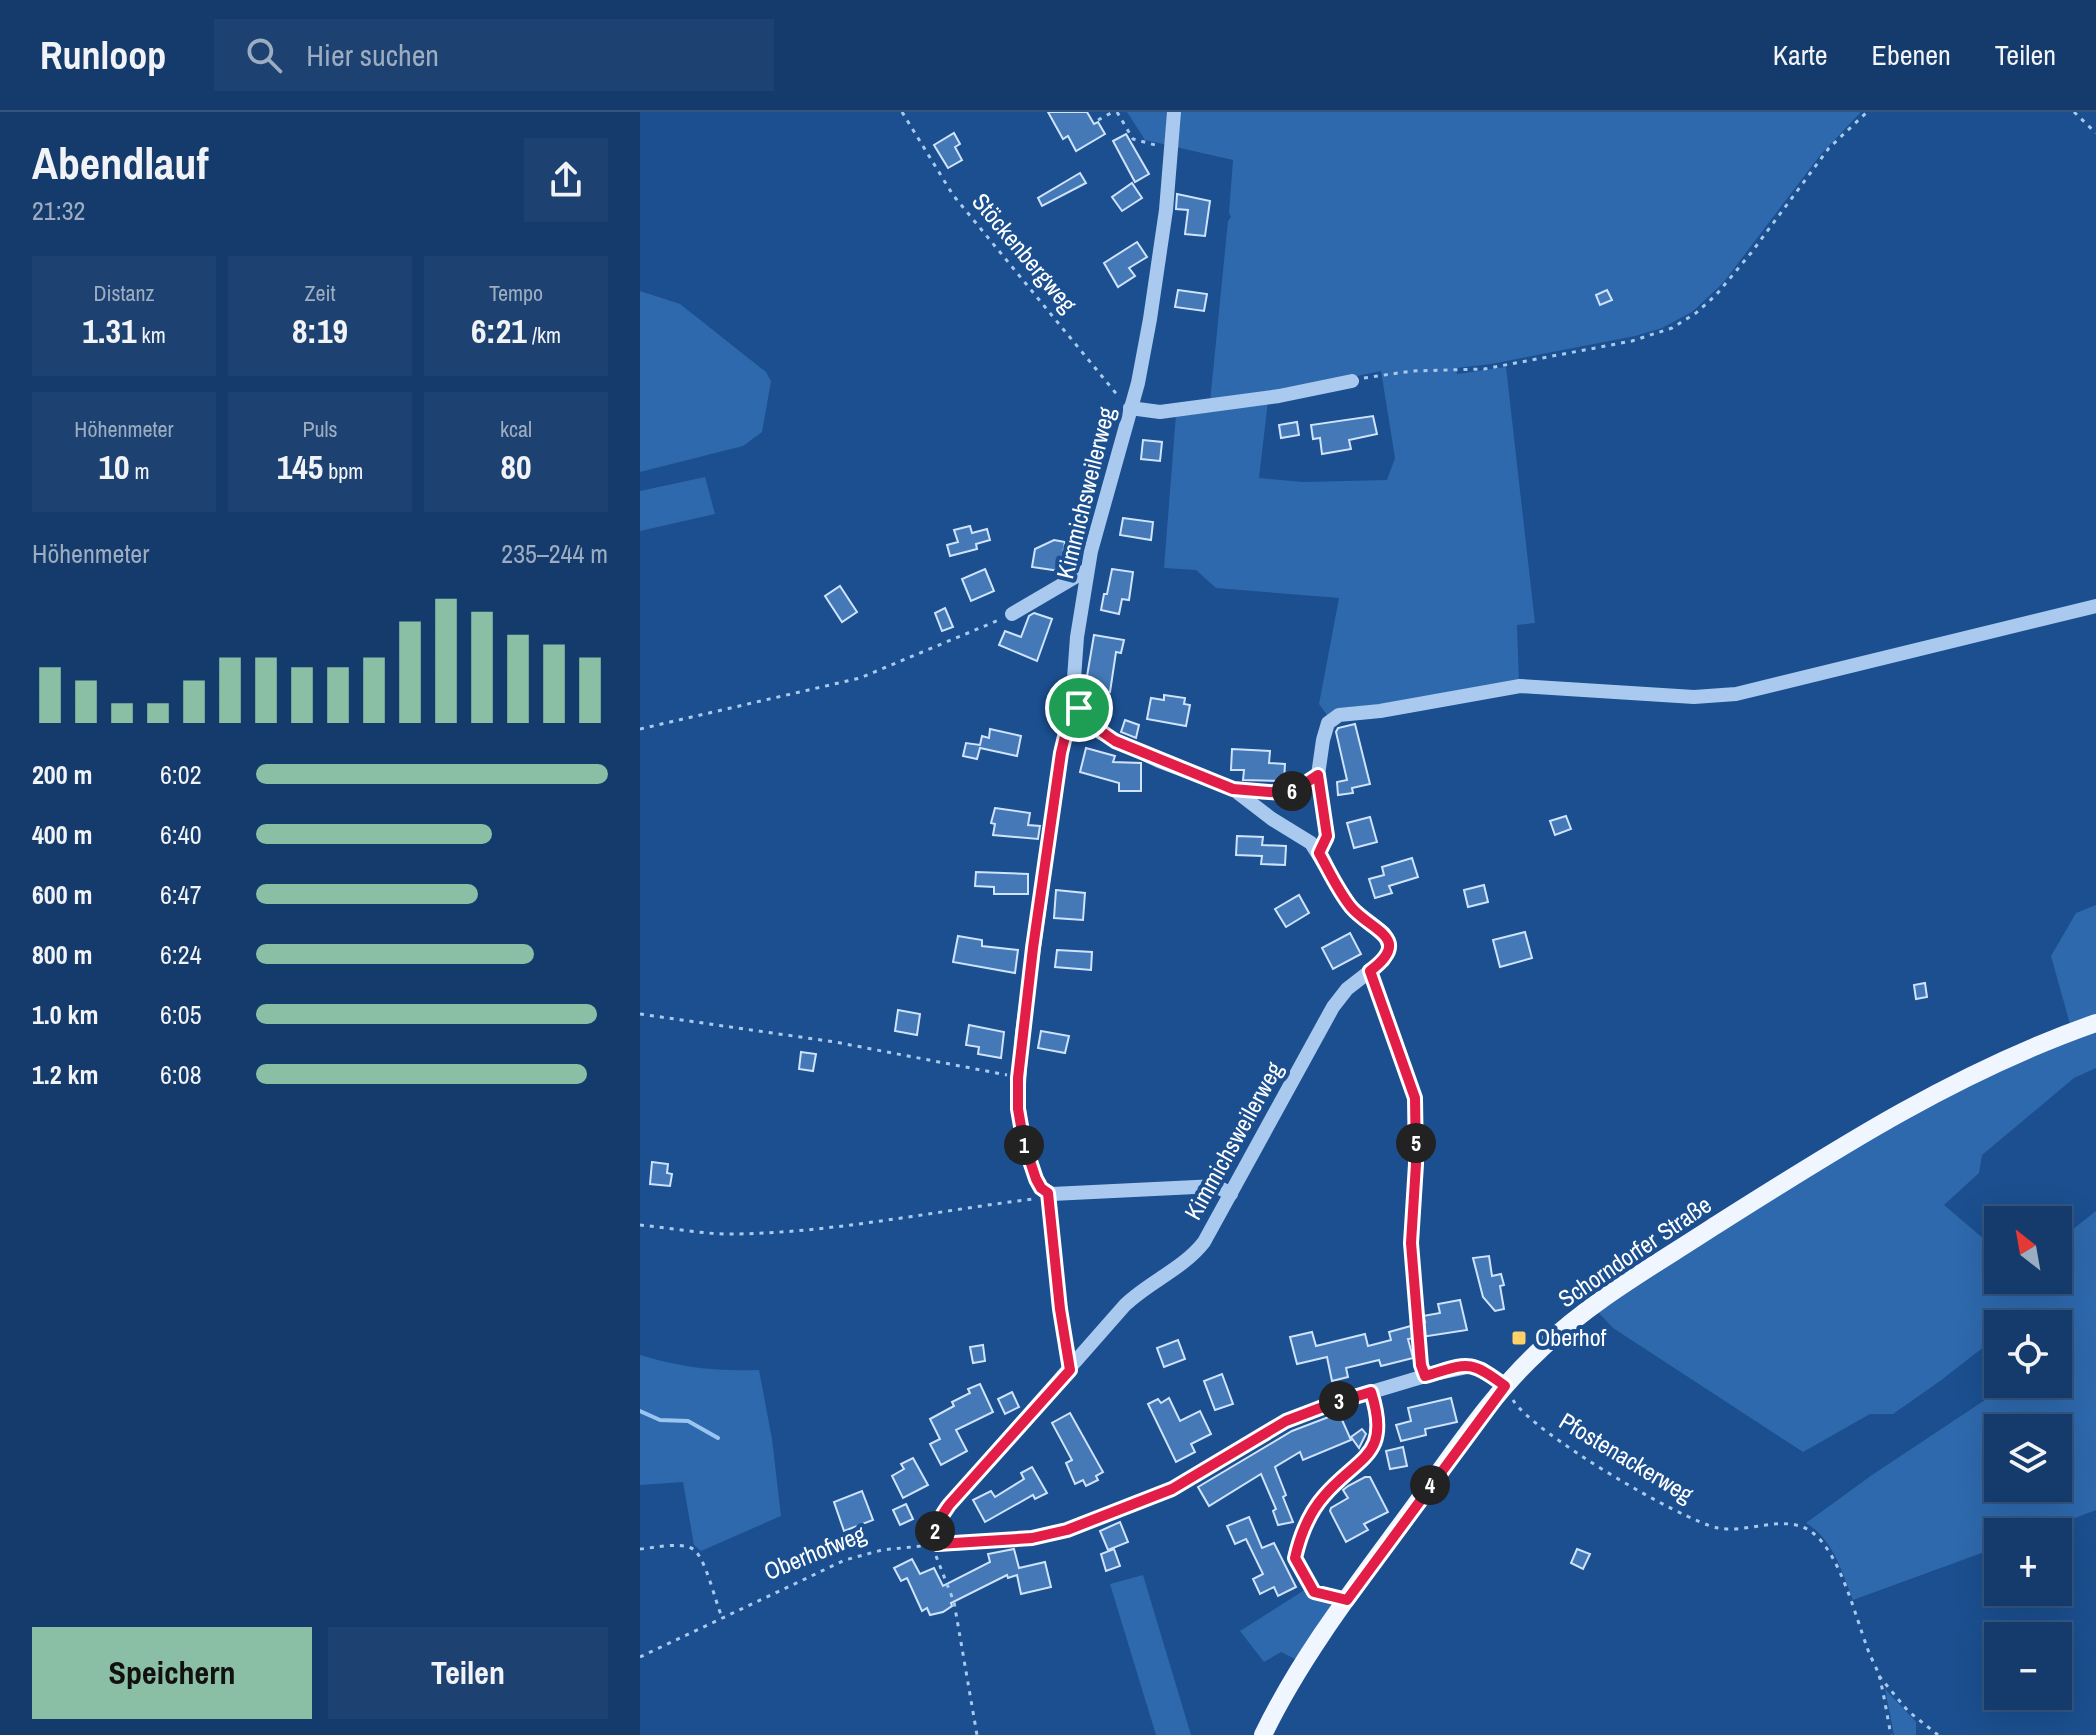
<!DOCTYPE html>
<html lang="de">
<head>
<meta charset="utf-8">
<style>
  :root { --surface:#143b6b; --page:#1d4271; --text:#f1f3f6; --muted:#9dadc1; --line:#33557e; --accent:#8abfa5 }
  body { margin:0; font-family:"Archivo Narrow",sans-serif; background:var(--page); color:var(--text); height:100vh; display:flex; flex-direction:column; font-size:30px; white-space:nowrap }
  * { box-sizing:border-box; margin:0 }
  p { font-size:26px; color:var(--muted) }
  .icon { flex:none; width:44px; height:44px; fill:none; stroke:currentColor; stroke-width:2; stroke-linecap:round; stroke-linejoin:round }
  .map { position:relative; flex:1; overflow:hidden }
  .drawer { display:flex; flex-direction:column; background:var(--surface); width:640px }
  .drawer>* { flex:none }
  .needle { width:52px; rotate:329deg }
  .buttons { position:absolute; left:1344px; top:1094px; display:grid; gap:16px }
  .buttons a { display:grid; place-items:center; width:88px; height:88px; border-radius:0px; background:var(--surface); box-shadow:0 8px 32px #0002,0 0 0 2px var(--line); font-size:40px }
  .pin { position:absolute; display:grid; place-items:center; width:68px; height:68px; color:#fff; margin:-34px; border:4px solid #fff; border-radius:50%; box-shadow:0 2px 8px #0007 }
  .km { position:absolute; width:40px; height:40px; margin:-20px; border-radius:50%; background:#222; color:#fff; font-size:22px; line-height:40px; text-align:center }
  .round { display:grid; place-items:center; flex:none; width:84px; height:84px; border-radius:0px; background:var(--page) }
  .summary { display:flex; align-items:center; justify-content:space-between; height:136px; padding:0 32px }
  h1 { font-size:44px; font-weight:700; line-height:60px }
  .metrics { display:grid; grid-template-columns:repeat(3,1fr); gap:12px; height:136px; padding:8px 32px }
  .metrics div { display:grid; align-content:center; border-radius:0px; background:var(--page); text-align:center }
  .metrics b { font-size:34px; font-weight:700 }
  .metrics small { font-size:22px; font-weight:400 }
  .metrics p { font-size:22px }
  .chart { height:224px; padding:16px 32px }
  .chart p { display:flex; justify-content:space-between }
  .chart svg { width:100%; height:144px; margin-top:8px; stroke:var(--accent); stroke-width:6 }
  .primary-button { display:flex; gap:16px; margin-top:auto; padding:16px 32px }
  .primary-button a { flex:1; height:92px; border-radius:0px; background:var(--accent); color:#111; font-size:32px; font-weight:700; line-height:92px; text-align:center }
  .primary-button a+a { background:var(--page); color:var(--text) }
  ul { padding:0 32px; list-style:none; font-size:26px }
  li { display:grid; grid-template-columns:128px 96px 1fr; align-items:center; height:60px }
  li i { height:20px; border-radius:10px; background:var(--accent) }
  header { display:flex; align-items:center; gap:48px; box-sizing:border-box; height:112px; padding:0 40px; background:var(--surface); border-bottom:2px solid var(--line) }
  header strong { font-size:38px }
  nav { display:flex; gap:44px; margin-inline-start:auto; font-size:28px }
  .search { width:560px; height:72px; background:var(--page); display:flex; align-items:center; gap:20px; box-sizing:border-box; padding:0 28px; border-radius:0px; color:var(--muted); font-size:30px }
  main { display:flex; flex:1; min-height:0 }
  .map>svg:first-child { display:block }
  .green { fill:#2e69ad; fill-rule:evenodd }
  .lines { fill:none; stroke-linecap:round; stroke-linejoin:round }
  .stream { stroke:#9cc4f0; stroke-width:4 }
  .building { fill:#4478b7; stroke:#cfe3fa; stroke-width:2 }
  .path { stroke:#a9c9ee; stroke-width:3; stroke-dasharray:4 6; stroke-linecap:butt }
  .minor { stroke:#a9c9ee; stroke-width:14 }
  .major { stroke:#f0f6ff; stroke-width:18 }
  .route-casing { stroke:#fff; stroke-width:16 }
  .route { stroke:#e11d48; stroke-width:10 }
  .poi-dot { fill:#ffd166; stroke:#1b4f8f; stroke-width:3 }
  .labels { text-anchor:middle; stroke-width:8; stroke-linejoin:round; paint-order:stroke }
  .street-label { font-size:24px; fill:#fff; stroke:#1b4f8f }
  .poi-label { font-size:24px; fill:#fff; stroke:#1b4f8f; text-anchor:start }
</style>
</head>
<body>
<header>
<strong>Runloop</strong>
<div class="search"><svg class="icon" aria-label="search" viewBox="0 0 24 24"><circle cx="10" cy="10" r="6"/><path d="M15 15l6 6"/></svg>Hier suchen</div>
<nav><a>Karte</a><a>Ebenen</a><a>Teilen</a></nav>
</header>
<main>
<section class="drawer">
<div class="summary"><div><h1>Abendlauf</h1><p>21:32</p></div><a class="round"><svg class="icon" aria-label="share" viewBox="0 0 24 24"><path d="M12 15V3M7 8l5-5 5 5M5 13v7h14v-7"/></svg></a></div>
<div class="metrics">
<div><p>Distanz</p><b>1.31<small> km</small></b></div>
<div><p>Zeit</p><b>8:19</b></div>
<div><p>Tempo</p><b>6:21<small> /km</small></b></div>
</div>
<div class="metrics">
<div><p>Höhenmeter</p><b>10<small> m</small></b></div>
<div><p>Puls</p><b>145<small> bpm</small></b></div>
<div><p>kcal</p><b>80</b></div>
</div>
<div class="chart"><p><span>Höhenmeter</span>235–244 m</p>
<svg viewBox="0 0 160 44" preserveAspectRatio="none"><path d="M5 44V27M15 44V31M25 44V38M35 44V38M45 44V31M55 44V24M65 44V24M75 44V27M85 44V27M95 44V24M105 44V13M115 44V6M125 44V10M135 44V17M145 44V20M155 44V24"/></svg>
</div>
<ul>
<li><b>200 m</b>6:02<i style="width:100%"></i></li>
<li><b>400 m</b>6:40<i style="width:67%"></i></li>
<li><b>600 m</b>6:47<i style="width:63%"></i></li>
<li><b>800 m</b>6:24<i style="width:79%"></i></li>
<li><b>1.0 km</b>6:05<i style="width:97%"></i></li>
<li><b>1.2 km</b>6:08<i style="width:94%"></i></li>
</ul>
<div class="primary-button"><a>Speichern</a><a>Teilen</a></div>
</section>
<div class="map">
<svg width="1456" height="1623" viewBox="0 0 1456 1623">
  <rect width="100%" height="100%" fill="#1b4f8f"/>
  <!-- green -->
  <g class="green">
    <path d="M487,0h734l-40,42 -98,129 -31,29 -30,16 -27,8 -144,28 -35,4 1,6 49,-7 29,256 -18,2 2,58 -192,32 -8,-11 20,-106 -123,-10 -20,-18 -32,-2 12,-154 34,-12 18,-181 3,-4 -2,-4 4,-53 -88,-20zM741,259l14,87 -8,22 -84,2 -44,-4 9,-77 33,-13z"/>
    <polygon points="0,179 40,192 126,260 131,269 122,320 103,334 0,360"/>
    <polygon points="65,365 75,402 0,419 0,379"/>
    <polygon points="1456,793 1456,904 1430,912 1411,844 1436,801"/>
    <path d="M1456,918v38l-22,10 -92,77 -3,18 -35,32 54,46v29h60v-39l38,-30v299l-59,22h-39v15l-145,53c-11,-28 -20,-61 -47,-77l66,-48 137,-91h49v-60h-8l-5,-7 -18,7h-29v12l-58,45 -47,33h-23l-67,38 -190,-124 -15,-16 202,-131 163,-95zM1358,1316h60v60h-60z"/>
    <path d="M0,1243c44,13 73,16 119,15l13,69 9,77 -80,35 -7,-6 -11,-63 -43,3z"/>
    <polygon points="503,1463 551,1623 516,1623 470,1472"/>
    <polygon points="666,1477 693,1490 657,1548 641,1540 624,1550 600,1519"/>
    <polygon points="1245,1577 1276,1610 1276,1623 1254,1623"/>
  </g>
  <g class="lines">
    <!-- stream -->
    <polyline class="stream" points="0,1299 20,1308 48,1309 78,1326"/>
  </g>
  <!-- building -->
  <g class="building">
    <polygon points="408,0 447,0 454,12 458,10 465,22 436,39 428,24 423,27"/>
    <polygon points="314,21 320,32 315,35 322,48 308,56 294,33"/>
    <polygon points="486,22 509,62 495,70 473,29"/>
    <polygon points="440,61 446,71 402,94 398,86"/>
    <polygon points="492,71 502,86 482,99 472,85"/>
    <polygon points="537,82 570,89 565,124 545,122 548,98 536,97"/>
    <polygon points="497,130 507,145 489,156 495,164 478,175 464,151"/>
    <polygon points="538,178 567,182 564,199 535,195"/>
    <polygon points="967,178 972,188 960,193 956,183"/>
    <polygon points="733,304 737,322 709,328 711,337 682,342 680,326 673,327 671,313"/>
    <polygon points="657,310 659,323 641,326 639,313"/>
    <polygon points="503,328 522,330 520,349 501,347"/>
    <polygon points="483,406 513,410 511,428 480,423"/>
    <polygon points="330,414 332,421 347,417 350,428 336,432 337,437 310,444 307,433 318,430 314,418"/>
    <polygon points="414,428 425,430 420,459 392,455 395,437"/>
    <polygon points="345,457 354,479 331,489 322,467"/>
    <polygon points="472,457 493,460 489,488 482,487 479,502 461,498 464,482 467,482"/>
    <polygon points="200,474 217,500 202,510 185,484"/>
    <polygon points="305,496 313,515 302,519 295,501"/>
    <polygon points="394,501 412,507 397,549 359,533 365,519 381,525 389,504"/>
    <polygon points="454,523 484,528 481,541 476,540 470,580 445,576"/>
    <polygon points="524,583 545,586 544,592 550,593 546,614 507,607 511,586 524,588"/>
    <polygon points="485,608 499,613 496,626 481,620"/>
    <polygon points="715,612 730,672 712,676 713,681 698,683 697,670 707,668 696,620 698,616"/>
    <polygon points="350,617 381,624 377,644 340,636 337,647 323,644 326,631 340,633 342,624 349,626"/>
    <polygon points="446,636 475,644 473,650 501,651 501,679 479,679 479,671 440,660"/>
    <polygon points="592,637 630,639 629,651 645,652 644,669 603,668 604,658 591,658"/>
    <polygon points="355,696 390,701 388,713 400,714 398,727 353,723 355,712 351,711"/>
    <polygon points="926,704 931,717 915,723 910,709"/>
    <polygon points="730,705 737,730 714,736 707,711"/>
    <polygon points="597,724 623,725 622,733 646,734 645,753 621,752 622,744 596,743"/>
    <polygon points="772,746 778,765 749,774 752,781 735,786 729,767 744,763 742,755"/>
    <polygon points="336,760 388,762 388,782 354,782 354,775 335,774"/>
    <polygon points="844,773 848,790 828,795 824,778"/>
    <polygon points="416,778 445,781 443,808 414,806"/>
    <polygon points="659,783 669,801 646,815 635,797"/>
    <polygon points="885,820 892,846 860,855 853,828"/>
    <polygon points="710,821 721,842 693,857 682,836"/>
    <polygon points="318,824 342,828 342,834 378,838 375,861 313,850"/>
    <polygon points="417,838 452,840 451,858 415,855"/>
    <polygon points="1285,871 1287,885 1276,887 1274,873"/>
    <polygon points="258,898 280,902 277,923 255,919"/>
    <polygon points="329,913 364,920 361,946 338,942 339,935 326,933"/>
    <polygon points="401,919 429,924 425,941 398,936"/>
    <polygon points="161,940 176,942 173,959 159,957"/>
    <polygon points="12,1050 28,1052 27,1061 32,1062 30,1074 10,1072"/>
    <polygon points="849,1144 852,1164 861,1162 864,1173 860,1174 864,1197 855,1199 843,1185 833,1146"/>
    <polygon points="820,1188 827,1218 768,1227 773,1246 741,1254 739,1248 706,1256 708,1265 692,1269 687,1245 657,1252 650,1225 672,1220 676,1234 725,1222 728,1234 751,1228 749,1220 785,1210 783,1204 800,1201 798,1192"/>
    <polygon points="538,1228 545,1247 524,1255 517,1236"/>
    <polygon points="343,1233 345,1249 333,1251 330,1235"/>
    <polygon points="582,1262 593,1292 575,1298 564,1269"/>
    <polygon points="340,1272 353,1300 316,1318 327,1339 301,1353 290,1332 300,1327 290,1307 314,1294 312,1290 330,1281 328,1277"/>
    <polygon points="372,1280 379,1295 365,1302 358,1287"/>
    <polygon points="529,1286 540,1309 560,1299 571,1322 551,1332 555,1340 536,1350 508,1292 518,1287 521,1291"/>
    <polygon points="811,1286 817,1310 785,1317 786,1323 761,1329 756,1313 771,1309 768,1296"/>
    <polygon points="430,1301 463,1360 456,1364 458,1368 446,1374 443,1368 435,1372 426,1351 432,1348 412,1311"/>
    <polygon points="699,1301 711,1328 663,1348 660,1340 635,1355 646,1383 643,1385 653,1410 638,1413 633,1399 636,1397 621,1362 569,1394 558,1375 652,1319"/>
    <polygon points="722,1317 726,1322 719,1336 711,1325"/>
    <polygon points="763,1335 767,1354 750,1357 746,1339"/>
    <polygon points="273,1346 288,1373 263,1386 252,1364 264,1357 261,1352"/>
    <polygon points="392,1355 407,1381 395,1387 393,1383 345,1410 333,1388 351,1379 355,1385 384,1367 381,1361"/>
    <polygon points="725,1365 730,1365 748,1400 724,1412 728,1418 706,1430 690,1399 691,1396 708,1386 703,1378 708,1374"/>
    <polygon points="222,1379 233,1408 204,1419 194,1390"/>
    <polygon points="266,1392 273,1407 260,1413 253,1398"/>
    <polygon points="609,1405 622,1436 634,1431 656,1475 638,1484 634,1475 620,1482 613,1467 623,1462 606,1427 595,1432 587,1414"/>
    <polygon points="480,1410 488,1430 468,1438 460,1419"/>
    <polygon points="374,1437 379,1456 405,1450 411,1475 381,1482 377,1463 368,1466 367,1463 311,1491 312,1494 303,1500 290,1503 287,1496 282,1499 267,1466 261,1469 254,1456 272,1447 280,1462 294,1456 303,1474 350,1450 348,1442"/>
    <polygon points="474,1437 480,1454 466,1459 461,1442"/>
    <polygon points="937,1437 950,1442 943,1457 931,1451"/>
  </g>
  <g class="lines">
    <!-- path -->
    <g class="path">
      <polyline points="262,0 313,83 479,285"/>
      <polyline points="477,0 493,27 519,34"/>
      <polyline points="1434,0 1456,21"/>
      <polyline points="458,8 473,0"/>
      <polyline points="724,266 772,259 844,257 992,229 1032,216 1056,201 1076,183 1111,141 1189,36 1227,0"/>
      <polyline points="0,617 220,566 359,508"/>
      <polyline points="735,872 775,986 776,1052 771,1131 781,1249"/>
      <polyline points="0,902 195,930 367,963"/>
      <polyline points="410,1096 425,1239"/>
      <path d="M0,1113c32,3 66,10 98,9 99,-2 197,-23 295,-35"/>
      <path d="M873,1288c19,32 167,120 205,128 30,6 69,-16 95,5 27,21 42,82 54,114 3,10 9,19 12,28 5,19 8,41 12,60"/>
      <path d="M0,1437c14,-1 38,-7 51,-1 14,5 24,54 31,69"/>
      <polyline points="296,1444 314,1490 337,1623"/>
      <polyline points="0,1545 205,1448 242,1438 282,1434"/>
      <polyline points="1239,1564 1268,1599 1298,1623"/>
    </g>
    <!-- minor -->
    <g class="minor">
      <path d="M534,0l-8,98 -16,109 -12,64 -47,168 -14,86 -4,55 10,24 18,17 58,28 74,28 39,30 39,24 40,64 33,26 5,16 -6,12 -36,28 -14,18 -129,235c-21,27 -54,39 -79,63l-176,200c-9,13 -16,22 -11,39h11l83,-6 35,-8 105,-41 114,-68 42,-16 97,-29 47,-10 10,3 23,17"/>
      <polyline points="490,296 520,300 639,284 712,269"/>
      <polyline points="372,502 447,458"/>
      <polyline points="439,596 427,616 421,641 382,921 378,989 382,1022 394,1062 401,1076 412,1082 576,1074 591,1082"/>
      <path d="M594,677c32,5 57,8 84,-14"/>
      <polyline points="679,741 687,727 678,663 683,628 688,611 699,603 740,599 880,574 1054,585 1096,582 1456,494"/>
      <path d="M707,1488l-33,-8 -19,-34c5,-22 14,-45 29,-62 35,-41 67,-38 47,-104"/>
    </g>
    <!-- major -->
    <path class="major" d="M623,1623c40,-83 99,-157 153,-231 39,-53 76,-110 125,-155 51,-49 114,-84 172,-122 123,-78 245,-156 383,-204"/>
  </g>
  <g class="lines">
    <!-- route casing -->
    <g class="route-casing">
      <path id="route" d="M439,596l10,15 26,18 118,48 48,4 17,-5 20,-13 9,61 -8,17c10,18 19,38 32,54 20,24 63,31 19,64l45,127 1,66 -5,79 10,122 4,11c42,-12 43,-18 80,10l-158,214 -33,-8 -19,-34c5,-22 14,-45 29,-62 34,-40 68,-39 47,-104l-43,13 -42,16 -114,68 -105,41 -35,8 -94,6c-5,-17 2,-26 11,-39l121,-135 -10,-61 -12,-116 -7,-5 -5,-9 -12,-36 -6,-34v-31l15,-130 28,-195 6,-25z"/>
    </g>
    <!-- route -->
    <use href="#route" class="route"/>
  </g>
  <!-- markers -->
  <rect class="poi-dot" x="871" y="1218" width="16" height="16" rx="4"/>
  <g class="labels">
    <!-- street labels -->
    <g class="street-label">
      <text transform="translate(384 141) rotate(50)" y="8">Stöckenbergweg</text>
      <text transform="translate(446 381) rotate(-76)" y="8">Kimmichsweilerweg</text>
      <text transform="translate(594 1029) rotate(-61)" y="8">Kimmichsweilerweg</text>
      <text transform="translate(995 1140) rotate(-34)" y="8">Schorndorfer Straße</text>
      <text transform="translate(986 1346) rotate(31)" y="8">Pfostenackerweg</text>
      <text transform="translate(175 1441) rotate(-22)" y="8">Oberhofweg</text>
    </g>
    <!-- poi labels -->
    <g class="poi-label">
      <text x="895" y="1234">Oberhof</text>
    </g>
  </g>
</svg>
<div class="buttons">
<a><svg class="needle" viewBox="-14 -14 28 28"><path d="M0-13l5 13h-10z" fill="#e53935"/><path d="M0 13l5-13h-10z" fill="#9dadc1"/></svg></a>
<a><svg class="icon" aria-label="locate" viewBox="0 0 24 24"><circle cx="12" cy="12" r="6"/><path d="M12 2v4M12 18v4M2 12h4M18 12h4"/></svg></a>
<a><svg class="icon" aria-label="layers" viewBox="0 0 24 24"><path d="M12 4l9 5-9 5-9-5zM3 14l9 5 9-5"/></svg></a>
<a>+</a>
<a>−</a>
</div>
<div class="pin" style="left:439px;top:596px;background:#1e9e55"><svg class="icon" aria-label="arrive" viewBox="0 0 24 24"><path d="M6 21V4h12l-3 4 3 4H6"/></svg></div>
<b class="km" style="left:384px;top:1033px">1</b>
<b class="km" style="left:295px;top:1419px">2</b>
<b class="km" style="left:699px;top:1289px">3</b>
<b class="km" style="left:790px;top:1373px">4</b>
<b class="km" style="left:776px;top:1031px">5</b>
<b class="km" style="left:652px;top:679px">6</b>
</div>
</main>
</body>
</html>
